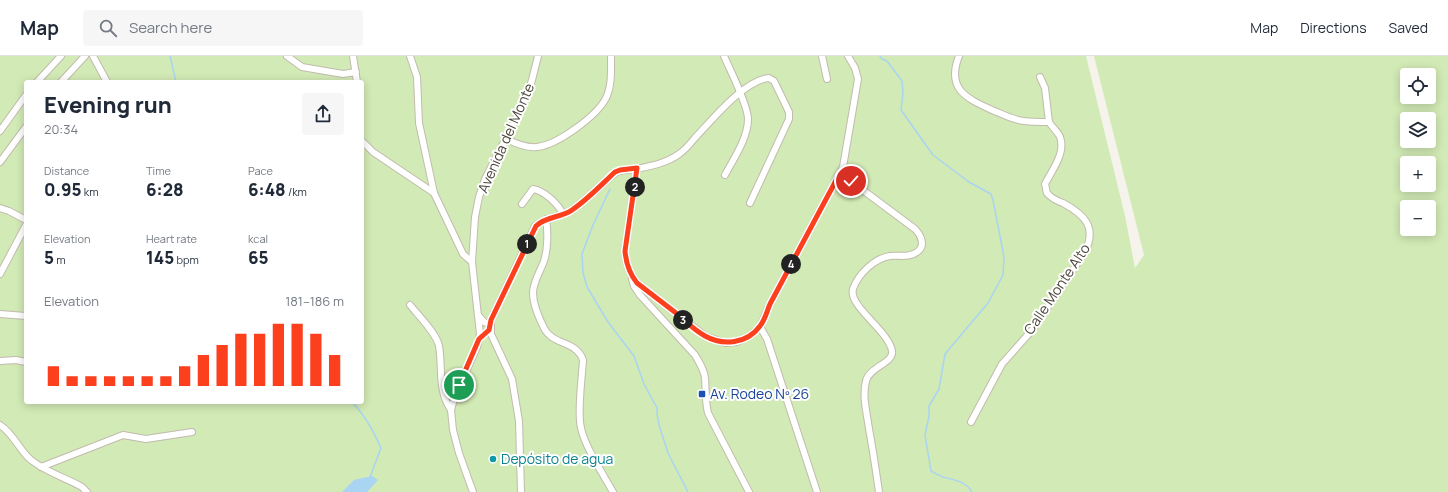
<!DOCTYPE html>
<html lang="en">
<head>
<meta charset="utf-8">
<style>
  :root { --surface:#fff; --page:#f6f6f7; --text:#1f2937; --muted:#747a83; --line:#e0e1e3; --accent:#fc3f1d }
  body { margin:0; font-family:Manrope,sans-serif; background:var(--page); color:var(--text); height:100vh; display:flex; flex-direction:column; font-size:15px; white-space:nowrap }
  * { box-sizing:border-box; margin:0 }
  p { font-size:13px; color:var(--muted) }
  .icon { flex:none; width:22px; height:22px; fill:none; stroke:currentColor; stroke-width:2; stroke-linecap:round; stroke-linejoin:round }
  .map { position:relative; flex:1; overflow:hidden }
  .side { position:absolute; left:24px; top:24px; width:340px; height:324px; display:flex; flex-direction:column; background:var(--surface); border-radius:4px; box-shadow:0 2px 10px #0003 }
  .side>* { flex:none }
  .controls { position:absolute; left:1400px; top:12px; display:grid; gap:8px }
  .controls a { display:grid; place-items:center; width:36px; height:36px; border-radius:4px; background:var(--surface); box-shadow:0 2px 10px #0003; font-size:20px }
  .pin { position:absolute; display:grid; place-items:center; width:34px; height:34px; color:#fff; margin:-17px; border:2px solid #fff; border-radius:50%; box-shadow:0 1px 4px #0007 }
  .km { position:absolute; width:20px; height:20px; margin:-10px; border-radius:50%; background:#222; color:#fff; font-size:11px; line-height:20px; text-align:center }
  .round { display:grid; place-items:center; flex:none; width:42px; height:42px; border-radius:4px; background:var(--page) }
  .head { display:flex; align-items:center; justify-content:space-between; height:68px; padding:0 20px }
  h1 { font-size:22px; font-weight:800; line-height:30px }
  .metrics { display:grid; grid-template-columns:repeat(3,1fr); gap:6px; height:68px; padding:4px 20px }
  .metrics div { display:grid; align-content:center }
  .metrics b { font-size:17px; font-weight:800 }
  .metrics small { font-size:11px; font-weight:400 }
  .metrics p { font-size:11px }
  .chart { height:112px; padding:8px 20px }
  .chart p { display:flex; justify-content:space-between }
  .chart svg { width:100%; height:72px; margin-top:4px; stroke:var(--accent); stroke-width:6 }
  header { display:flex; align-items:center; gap:24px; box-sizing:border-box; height:56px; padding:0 20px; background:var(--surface); border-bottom:1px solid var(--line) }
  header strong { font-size:19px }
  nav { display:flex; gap:22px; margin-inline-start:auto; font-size:14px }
  .search { width:280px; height:36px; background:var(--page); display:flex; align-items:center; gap:10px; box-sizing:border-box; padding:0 14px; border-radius:4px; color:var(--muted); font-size:15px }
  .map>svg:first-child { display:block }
  .green { fill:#d2eab5; fill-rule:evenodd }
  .water { fill:#a9d4f2 }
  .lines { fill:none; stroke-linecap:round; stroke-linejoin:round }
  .stream { stroke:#a9d4f2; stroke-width:1.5 }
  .street-casing { stroke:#c2bbae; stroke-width:8 }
  .street { stroke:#fff; stroke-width:6 }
  .route-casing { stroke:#fff; stroke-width:8 }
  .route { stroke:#fc3f1d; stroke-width:5 }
  .transit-dot { fill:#1a4fb4; stroke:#fff; stroke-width:1.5 }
  .culture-dot { fill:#0f9aa8; stroke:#fff; stroke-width:1.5 }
  .labels { text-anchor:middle; stroke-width:4; stroke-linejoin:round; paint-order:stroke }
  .street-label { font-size:14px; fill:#4b4439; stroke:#fff }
  .transit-label { font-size:14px; fill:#164399; stroke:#fff; text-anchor:start }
  .culture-label { font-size:14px; fill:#0d838f; stroke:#fff; text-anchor:start }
</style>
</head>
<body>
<header>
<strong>Map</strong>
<div class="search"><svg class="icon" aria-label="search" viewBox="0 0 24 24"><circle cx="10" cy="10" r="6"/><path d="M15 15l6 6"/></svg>Search here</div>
<nav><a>Map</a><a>Directions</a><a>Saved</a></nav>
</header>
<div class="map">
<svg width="1448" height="436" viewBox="0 0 1448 436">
  <rect width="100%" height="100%" fill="#f6f3ec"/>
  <!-- green -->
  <path class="green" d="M0,0h1086l39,160 10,52 9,-13 -50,-199h354v436h-1448zM1407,19h22v22h-22zM26,26h336v320h-336zM1407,63h22v22h-22zM1407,107h22v22h-22zM1407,151h22v22h-22z"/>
  <!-- water -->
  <polygon class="water" points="372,420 378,424 367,436 342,436 354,424"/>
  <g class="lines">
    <!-- stream -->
    <g class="stream">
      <polyline points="170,0 176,26"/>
      <path d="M880,0l2,3 5,2 15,20 1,12 -2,17 32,45 36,27 22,12 2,6 11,57 -1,18 -15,28 -43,51 -6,35 -10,17v10l-4,19 6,36c4,2 8,5 12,6 11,3 23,4 29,15"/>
      <polyline points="610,133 593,169 582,198 583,217 587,231 608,266 634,300 644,328 657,352 657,357 659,369 668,397 688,436"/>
      <path d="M352,346c12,12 22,30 29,46l-11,29"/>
    </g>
    <!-- street casing -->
    <g class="street-casing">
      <g id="street">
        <polyline points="93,0 107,26"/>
        <polyline points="287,0 302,11 343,18 356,16"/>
        <polyline points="353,0 357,26"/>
        <polyline points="410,0 417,21 419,67 434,137 463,198 472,206"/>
        <path d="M724,0c6,14 24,49 24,63 0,19 -14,39 -23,56"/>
        <polyline points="822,0 827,23"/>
        <path d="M959,0c-13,33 7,42 33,54 10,4 21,10 32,11 8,1 16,1 25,1 3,5 9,10 11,15 6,16 -8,33 -15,47 1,3 1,6 2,9 4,5 10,8 16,10 22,12 34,24 22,49l-52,77 -31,35 -31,58"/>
        <polyline points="1040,21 1045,32 1049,66"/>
        <polyline points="37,26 61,0"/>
        <polyline points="61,26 85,0"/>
        <polyline points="0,75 26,39"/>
        <path d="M505,82c9,5 22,10 32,9 20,-2 60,-31 69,-49 6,-12 5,-28 5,-42"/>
        <polyline points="362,85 373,96 434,137"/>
        <polyline points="0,106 26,71"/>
        <path d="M637,112l-12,83c1,13 4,22 12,32l68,53 20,7 12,-1 12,-6 11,-9 10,-23 73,-137 15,-88 -3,-11 -7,-12"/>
        <path d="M840,117l75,56c6,6 11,17 2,23 -7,6 -19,3 -27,4 -15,2 -32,18 -37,33 -5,17 36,42 39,62 2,12 -23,16 -26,30 -4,16 1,32 3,48 4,21 7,42 10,63"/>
        <path d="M522,148l11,-15c12,2 25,15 30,25"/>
        <polyline points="0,152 9,155 26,164"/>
        <path d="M546,163c2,12 2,30 -2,42 -4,11 -11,21 -11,32 0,11 6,25 11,35 9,18 32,12 39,32 -1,18 -6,52 -2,68 4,19 22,46 32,64"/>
        <polyline points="0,218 26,169"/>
        <path d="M632,223l2,7 6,9 55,60c4,7 9,14 10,23 1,12 0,23 3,35l41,79"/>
        <path d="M410,249c8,10 27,29 29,41 4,23 -2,43 12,64"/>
        <polyline points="0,258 26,260"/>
        <polyline points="478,259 484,266 489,268 490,271"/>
        <polyline points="760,271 767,283 817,436"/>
        <polyline points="0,305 16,304 26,306"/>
        <path d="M0,369c14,9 19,25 31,35 15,12 35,18 51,27l5,5"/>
        <polyline points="41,411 123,379 146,383 192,376"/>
        <polyline points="473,436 459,397 453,374 451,354 454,343 477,291 480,278 472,206 475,161 479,141 485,123 523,49 532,24 538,0"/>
        <path d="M521,436l-2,-71 -7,-42 -21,-45v-14l44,-94c11,-10 26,-8 37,-16 15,-11 29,-25 43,-37 7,-4 14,-3 21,-4 15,-3 31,-6 43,-15 6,-4 11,-10 15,-15 17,-18 50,-59 75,-61l5,3 15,31v7l-39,84"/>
      </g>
    </g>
    <!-- street -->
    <use href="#street" class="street"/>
  </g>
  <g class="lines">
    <!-- route casing -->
    <g class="route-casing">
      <path id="route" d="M459,329l20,-46 10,-9 2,-10 45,-94c10,-10 25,-8 36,-16 16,-11 29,-25 43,-38l5,-2 17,-2 -12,83c1,12 4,22 12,32 13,10 26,20 39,30 9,8 18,17 29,23 18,10 42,8 55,-10 5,-6 7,-15 10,-22l70,-131 11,8"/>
    </g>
    <!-- route -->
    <use href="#route" class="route"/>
  </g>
  <!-- markers -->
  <rect class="transit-dot" x="698" y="334" width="8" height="8" rx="2"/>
  <circle class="culture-dot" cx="493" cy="403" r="4"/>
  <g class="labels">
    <!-- street labels -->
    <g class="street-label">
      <text transform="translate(506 82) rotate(-66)" y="5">Avenida del Monte</text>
      <text transform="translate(1057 233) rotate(-56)" y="5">Calle Monte Alto</text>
    </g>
    <!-- transit labels -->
    <g class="transit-label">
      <text x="710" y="343">Av. Rodeo Nº 26</text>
    </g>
    <!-- culture labels -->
    <g class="culture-label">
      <text x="501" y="408">Depósito de agua</text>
    </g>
  </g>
</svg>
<div class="controls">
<a><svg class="icon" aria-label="locate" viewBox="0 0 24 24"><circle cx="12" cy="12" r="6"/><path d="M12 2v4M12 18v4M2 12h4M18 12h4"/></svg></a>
<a><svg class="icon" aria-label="layers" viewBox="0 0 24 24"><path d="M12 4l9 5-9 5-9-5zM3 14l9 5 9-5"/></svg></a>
<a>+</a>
<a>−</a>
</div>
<div class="pin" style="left:459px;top:329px;background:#1e9e55"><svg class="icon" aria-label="arrive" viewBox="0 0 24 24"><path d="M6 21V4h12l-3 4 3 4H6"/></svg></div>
<div class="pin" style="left:851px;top:125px;background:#d93025"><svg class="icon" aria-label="check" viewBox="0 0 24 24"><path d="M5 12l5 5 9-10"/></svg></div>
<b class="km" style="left:527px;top:188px">1</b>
<b class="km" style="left:635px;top:131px">2</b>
<b class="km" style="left:683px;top:264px">3</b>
<b class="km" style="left:791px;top:208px">4</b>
<section class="side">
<div class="head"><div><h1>Evening run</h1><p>20:34</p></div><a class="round"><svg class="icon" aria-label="share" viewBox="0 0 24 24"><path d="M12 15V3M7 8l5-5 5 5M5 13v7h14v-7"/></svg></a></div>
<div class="metrics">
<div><p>Distance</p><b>0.95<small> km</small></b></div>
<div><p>Time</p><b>6:28</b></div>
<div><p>Pace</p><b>6:48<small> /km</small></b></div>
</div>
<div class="metrics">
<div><p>Elevation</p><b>5<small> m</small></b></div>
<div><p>Heart rate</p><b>145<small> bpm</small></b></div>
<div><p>kcal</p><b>65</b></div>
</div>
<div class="chart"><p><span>Elevation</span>181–186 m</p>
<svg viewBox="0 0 160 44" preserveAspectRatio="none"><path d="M5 44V32M15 44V38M25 44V38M35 44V38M45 44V38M55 44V38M65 44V38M75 44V32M85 44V25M95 44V19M105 44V12M115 44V12M125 44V6M135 44V6M145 44V12M155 44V25"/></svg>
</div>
</section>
</div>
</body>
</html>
